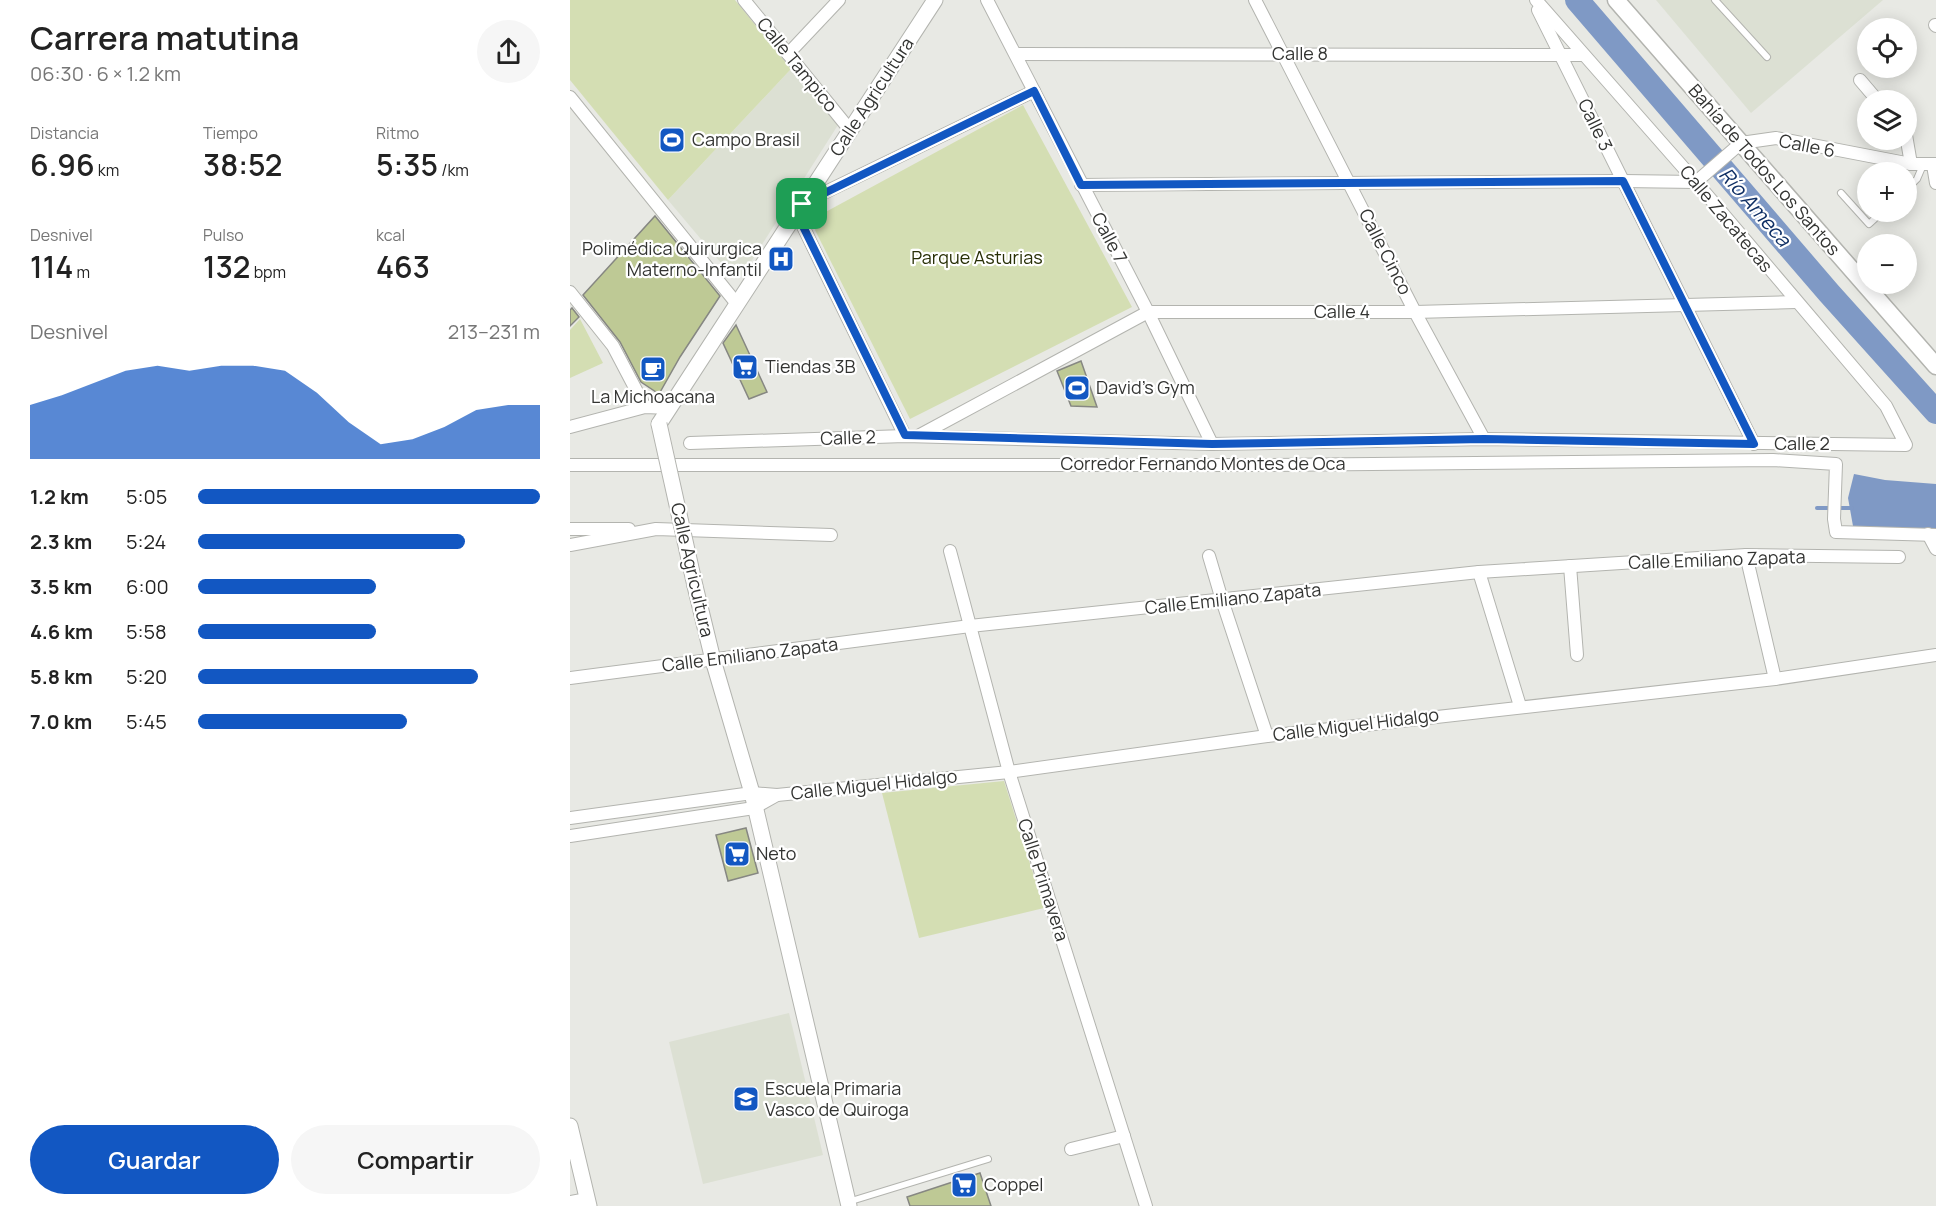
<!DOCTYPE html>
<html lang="es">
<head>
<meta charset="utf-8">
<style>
  :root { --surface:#fff; --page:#f6f6f6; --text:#222; --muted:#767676; --accent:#1257c2 }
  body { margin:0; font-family:Manrope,sans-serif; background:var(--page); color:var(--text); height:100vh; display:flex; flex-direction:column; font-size:22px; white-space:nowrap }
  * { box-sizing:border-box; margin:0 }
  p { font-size:20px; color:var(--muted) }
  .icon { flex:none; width:33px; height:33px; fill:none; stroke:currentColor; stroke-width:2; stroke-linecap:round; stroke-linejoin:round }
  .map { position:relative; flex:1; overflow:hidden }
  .panel { display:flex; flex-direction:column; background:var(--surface); width:570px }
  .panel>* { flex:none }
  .tools { position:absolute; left:1287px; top:18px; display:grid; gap:12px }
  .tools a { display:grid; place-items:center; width:60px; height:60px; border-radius:50%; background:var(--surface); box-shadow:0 3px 15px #0003; font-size:30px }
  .pin { position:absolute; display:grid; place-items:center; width:51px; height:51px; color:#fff; margin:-26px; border-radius:12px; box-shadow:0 3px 9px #0006 }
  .round { display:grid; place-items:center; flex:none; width:63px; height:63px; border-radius:32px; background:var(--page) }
  .overview { display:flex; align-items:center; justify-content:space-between; height:102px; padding:0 30px }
  h1 { font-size:33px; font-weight:600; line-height:45px }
  .stats { display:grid; grid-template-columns:repeat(3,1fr); gap:9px; height:102px; padding:6px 30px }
  .stats div { display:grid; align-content:center }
  .stats b { font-size:30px; font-weight:600 }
  .stats small { font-size:16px; font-weight:400 }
  .stats p { font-size:16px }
  .chart { height:168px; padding:12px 30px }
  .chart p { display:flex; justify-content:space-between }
  .chart svg { width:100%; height:108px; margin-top:6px; fill:var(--accent); opacity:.7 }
  .button { display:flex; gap:12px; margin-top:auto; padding:12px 30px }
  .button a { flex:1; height:69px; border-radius:36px; background:var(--accent); color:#fff; font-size:24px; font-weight:600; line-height:69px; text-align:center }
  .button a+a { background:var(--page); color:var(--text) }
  ul { padding:0 30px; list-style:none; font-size:20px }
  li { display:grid; grid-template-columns:96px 72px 1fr; align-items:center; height:45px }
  li i { height:15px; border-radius:8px; background:var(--accent) }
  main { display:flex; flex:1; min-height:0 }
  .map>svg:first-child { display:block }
  .built { fill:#dce0d3 }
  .green { fill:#d4deb3 }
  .water { fill:#7f99c5 }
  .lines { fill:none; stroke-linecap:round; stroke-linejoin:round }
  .stream { stroke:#7f99c5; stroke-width:4 }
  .river { stroke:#7f99c5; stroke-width:24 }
  .building { fill:#bec995; stroke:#868782; stroke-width:1.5 }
  .service-casing { stroke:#b3b4af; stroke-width:8 }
  .minor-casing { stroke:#b3b4af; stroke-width:14 }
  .tertiary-casing { stroke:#b3b4af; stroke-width:17 }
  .secondary-casing { stroke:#b3b4af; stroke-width:19 }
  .service { stroke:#fff; stroke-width:6 }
  .minor { stroke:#fff; stroke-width:12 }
  .tertiary { stroke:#fff; stroke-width:15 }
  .secondary { stroke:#fff; stroke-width:16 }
  .tertiary-bridge-casing { stroke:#b3b4af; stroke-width:17; stroke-linecap:butt }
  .tertiary-bridge { stroke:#fff; stroke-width:15 }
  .route-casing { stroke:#fff; stroke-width:12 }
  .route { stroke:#1257c2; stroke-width:8 }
  .labels { text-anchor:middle; stroke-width:4.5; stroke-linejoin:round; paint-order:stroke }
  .street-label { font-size:18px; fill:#333432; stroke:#fff }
  .poi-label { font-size:18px; fill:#333432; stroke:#fff; text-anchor:start }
  .park-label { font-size:18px; fill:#282f06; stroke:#fff }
  .water-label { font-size:20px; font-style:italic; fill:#0f2f64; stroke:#fff }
</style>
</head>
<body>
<main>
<section class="panel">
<div class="overview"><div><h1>Carrera matutina</h1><p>06:30 · 6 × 1.2 km</p></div><a class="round"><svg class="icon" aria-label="share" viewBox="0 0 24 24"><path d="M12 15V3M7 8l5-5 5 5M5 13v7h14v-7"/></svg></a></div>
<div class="stats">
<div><p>Distancia</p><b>6.96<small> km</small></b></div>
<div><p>Tiempo</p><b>38:52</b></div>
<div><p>Ritmo</p><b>5:35<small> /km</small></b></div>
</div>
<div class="stats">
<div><p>Desnivel</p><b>114<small> m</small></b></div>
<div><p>Pulso</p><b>132<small> bpm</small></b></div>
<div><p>kcal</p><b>463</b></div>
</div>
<div class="chart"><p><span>Desnivel</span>213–231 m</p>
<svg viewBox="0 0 160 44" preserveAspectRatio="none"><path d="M0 44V22L10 18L20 13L30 8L40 6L50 8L60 6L70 6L80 8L90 17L100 29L110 38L120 36L130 31L140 24L150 22L160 22V44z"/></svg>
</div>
<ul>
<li><b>1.2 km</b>5:05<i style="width:100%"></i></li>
<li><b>2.3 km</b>5:24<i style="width:78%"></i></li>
<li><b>3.5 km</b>6:00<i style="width:52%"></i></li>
<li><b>4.6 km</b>5:58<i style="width:52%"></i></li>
<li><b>5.8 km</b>5:20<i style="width:82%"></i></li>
<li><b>7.0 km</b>5:45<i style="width:61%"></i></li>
</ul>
<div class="button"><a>Guardar</a><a>Compartir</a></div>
</section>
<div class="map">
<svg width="1366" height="1206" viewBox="0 0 1366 1206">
  <rect width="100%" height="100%" fill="#e8e9e4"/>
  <!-- built -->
  <g class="built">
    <polygon points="1086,0 1313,0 1181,113"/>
    <polygon points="221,69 268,125 172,276 162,276 98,200"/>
    <polygon points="219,1013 253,1155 133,1184 99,1042"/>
  </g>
  <!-- green -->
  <g class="green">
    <polygon points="0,0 165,0 221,69 98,200 0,80"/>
    <polygon points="453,105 562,307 340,419 245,230 250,215"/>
    <polygon points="10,319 33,363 0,378 0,330"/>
    <polygon points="434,781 474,908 349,938 312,793"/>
  </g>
  <!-- water -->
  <polygon class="water" points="1284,474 1315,480 1366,484 1366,529 1283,526 1278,498"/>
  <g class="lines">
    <!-- stream -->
    <polyline class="stream" points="1247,508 1282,508"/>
    <!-- river -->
    <polyline class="river" points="1007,0 1259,293 1366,412"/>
  </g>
  <!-- building -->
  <g class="building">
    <polygon points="85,216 150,296 110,357 89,394 71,382 50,342 13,295"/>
    <polygon points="2,308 9,317 0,326 0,310"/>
    <polygon points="166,325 197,392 179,399 153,343"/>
    <polygon points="511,361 527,407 501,406 487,371"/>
    <polygon points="176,828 188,873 158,881 146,835"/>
    <polygon points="410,1173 421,1206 340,1206 337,1197"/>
  </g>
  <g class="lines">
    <!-- service casing -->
    <g class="service-casing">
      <g id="service">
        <polyline points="1145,0 1197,57"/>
        <polyline points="1336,190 1347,179 1353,165"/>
        <polyline points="1271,193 1299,224 1312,212"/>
        <polyline points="278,1202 418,1159"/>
      </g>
    </g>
    <!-- minor casing -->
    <g class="minor-casing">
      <g id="minor">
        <polyline points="174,0 280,130"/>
        <polyline points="417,0 578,312 642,444"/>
        <polyline points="685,0 845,312 914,439"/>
        <polyline points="968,10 1184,444"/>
        <polyline points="1365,25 1366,26"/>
        <polyline points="218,54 269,0"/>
        <polyline points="447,54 1013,55"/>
        <polyline points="1290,80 1307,100"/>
        <polyline points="0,97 167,304"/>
        <polyline points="1336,135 1341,164"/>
        <polyline points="1363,165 1366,183"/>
        <polyline points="511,185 1053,181 1126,182 1171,143 1206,138 1341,164 1366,164"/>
        <polyline points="233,203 464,91"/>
        <polyline points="226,212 335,436"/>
        <polyline points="0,292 43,346 75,407"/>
        <polyline points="0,427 75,407 99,408"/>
        <polyline points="350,435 578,312 845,312 1226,302"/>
        <polyline points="120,443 335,436 642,444 914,439 1336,445 1316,406 1126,182 966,0"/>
        <polyline points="0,465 698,465 1203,460 1266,464 1264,519 1266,532 1366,535"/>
        <polyline points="0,529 59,529"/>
        <polyline points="1358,534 1366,549"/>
        <polyline points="0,545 86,529 261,535"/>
        <polyline points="380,551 439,772 576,1206"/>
        <polyline points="1176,555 1205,679"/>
        <polyline points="639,556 652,600 697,736"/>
        <polyline points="1000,566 1007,655"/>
        <polyline points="909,572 950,706"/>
        <polyline points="0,678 400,626 909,572 1176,555 1329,557"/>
        <polyline points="0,818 182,793 207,795 439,772 697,736 1205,679 1366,655"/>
        <polyline points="0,836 184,808 207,795"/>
        <polyline points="501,1149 554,1136"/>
        <polyline points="0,1202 17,1199"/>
      </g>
    </g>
    <!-- tertiary casing -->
    <g class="tertiary-casing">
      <g id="tertiary">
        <polyline points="89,424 365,0"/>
        <polyline points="125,586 143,660 182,793 279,1206"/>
        <polyline points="0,1126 19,1206"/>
      </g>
    </g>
    <!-- secondary casing -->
    <g class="secondary-casing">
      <polyline id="secondary" points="1046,0 1366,366"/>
    </g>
    <!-- service -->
    <use href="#service" class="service"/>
    <!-- minor -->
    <use href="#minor" class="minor"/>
    <!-- tertiary -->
    <use href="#tertiary" class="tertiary"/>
    <!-- secondary -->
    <use href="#secondary" class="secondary"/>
    <!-- tertiary-bridge casing -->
    <g class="tertiary-bridge-casing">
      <polyline id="tertiary-bridge" points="89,424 125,586"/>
    </g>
    <!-- tertiary-bridge -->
    <use href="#tertiary-bridge" class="tertiary-bridge"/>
  </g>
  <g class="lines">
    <!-- route casing -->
    <g class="route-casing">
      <polygon id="route" points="464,91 511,185 1053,181 1184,444 914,439 642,444 335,435 226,212 232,204"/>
    </g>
    <!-- route -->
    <use href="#route" class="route"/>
  </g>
  <!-- icons -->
  <defs>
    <g id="stadium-square" transform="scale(1.35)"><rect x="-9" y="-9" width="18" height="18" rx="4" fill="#1257c2" stroke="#fff"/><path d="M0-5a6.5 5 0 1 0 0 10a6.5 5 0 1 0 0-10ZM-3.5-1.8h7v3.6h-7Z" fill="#fff"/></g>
    <g id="hospital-square" transform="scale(1.35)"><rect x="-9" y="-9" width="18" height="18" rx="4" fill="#1257c2" stroke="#fff"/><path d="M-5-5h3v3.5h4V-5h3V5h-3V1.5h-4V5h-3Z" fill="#fff"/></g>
    <g id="supermarket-square" transform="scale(1.35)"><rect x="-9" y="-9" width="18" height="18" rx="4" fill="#1257c2" stroke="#fff"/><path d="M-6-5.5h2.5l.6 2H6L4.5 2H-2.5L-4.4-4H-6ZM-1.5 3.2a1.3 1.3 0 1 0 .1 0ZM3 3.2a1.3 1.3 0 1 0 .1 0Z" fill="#fff"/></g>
    <g id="cafe-square" transform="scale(1.35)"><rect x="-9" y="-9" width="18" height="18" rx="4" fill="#1257c2" stroke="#fff"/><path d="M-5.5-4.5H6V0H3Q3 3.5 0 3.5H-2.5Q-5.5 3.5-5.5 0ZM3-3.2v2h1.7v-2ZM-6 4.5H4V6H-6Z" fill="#fff"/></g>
    <g id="school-square" transform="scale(1.35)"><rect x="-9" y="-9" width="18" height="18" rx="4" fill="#1257c2" stroke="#fff"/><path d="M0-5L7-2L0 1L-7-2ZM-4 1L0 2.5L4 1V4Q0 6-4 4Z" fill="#fff"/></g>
  </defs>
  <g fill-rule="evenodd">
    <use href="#stadium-square" x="102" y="140"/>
    <use href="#hospital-square" x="211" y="259"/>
    <use href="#supermarket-square" x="175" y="367"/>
    <use href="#cafe-square" x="83" y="369"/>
    <use href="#stadium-square" x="507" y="388"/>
    <use href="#supermarket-square" x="167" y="854"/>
    <use href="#school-square" x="176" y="1099"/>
    <use href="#supermarket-square" x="394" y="1185"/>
  </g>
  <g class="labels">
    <!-- street labels -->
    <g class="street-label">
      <text x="730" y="60">Calle 8</text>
      <text transform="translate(227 65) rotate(51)" y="6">Calle Tampico</text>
      <text transform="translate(302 97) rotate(-57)" y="6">Calle Agricultura</text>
      <text transform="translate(1025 125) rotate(64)" y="6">Calle 3</text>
      <text transform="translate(1237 146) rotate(11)" y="6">Calle 6</text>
      <text transform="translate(1194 170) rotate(49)" y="6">Bahía de Todos Los Santos</text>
      <text transform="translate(1156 219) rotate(50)" y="6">Calle Zacatecas</text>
      <text transform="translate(539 238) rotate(62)" y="6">Calle 7</text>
      <text transform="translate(815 252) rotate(63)" y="6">Calle Cinco</text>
      <text x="772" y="318">Calle 4</text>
      <text transform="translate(278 438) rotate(-2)" y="6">Calle 2</text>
      <text x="1232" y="450">Calle 2</text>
      <text x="633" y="470">Corredor Fernando Montes de Oca</text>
      <text transform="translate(1147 560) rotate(-2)" y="6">Calle Emiliano Zapata</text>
      <text transform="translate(122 570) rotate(77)" y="6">Calle Agricultura</text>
      <text transform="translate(663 599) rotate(-6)" y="6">Calle Emiliano Zapata</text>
      <text transform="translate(180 655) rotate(-7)" y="6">Calle Emiliano Zapata</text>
      <text transform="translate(786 725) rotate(-7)" y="6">Calle Miguel Hidalgo</text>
      <text transform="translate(304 785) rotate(-6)" y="6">Calle Miguel Hidalgo</text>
      <text transform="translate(473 880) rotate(72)" y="6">Calle Primavera</text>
    </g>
    <!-- poi labels -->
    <g class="poi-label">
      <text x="122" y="146">Campo Brasil</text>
      <text x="192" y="255" text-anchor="end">Polimédica Quirurgica<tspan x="192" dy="21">Materno-Infantil</tspan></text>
      <text x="195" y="373">Tiendas 3B</text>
      <text x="526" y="394">David's Gym</text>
      <text x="83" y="403" text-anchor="middle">La Michoacana</text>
      <text x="186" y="860">Neto</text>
      <text x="195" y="1095">Escuela Primaria<tspan x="195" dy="21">Vasco de Quiroga</tspan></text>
      <text x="414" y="1191">Coppel</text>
    </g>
    <!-- park labels -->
    <g class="park-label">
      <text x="407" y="264">Parque Asturias</text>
    </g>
    <!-- water labels -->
    <g class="water-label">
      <text transform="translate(1185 207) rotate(49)" y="7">Río Ameca</text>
    </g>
  </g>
</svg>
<div class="tools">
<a><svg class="icon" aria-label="locate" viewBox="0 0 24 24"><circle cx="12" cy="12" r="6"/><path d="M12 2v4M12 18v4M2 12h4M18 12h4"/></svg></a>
<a><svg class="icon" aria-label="layers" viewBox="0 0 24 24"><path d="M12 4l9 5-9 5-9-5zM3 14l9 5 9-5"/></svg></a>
<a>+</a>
<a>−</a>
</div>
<div class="pin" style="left:232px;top:204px;background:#1e9e55"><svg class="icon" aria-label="arrive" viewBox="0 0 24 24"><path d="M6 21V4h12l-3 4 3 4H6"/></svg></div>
</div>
</main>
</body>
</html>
